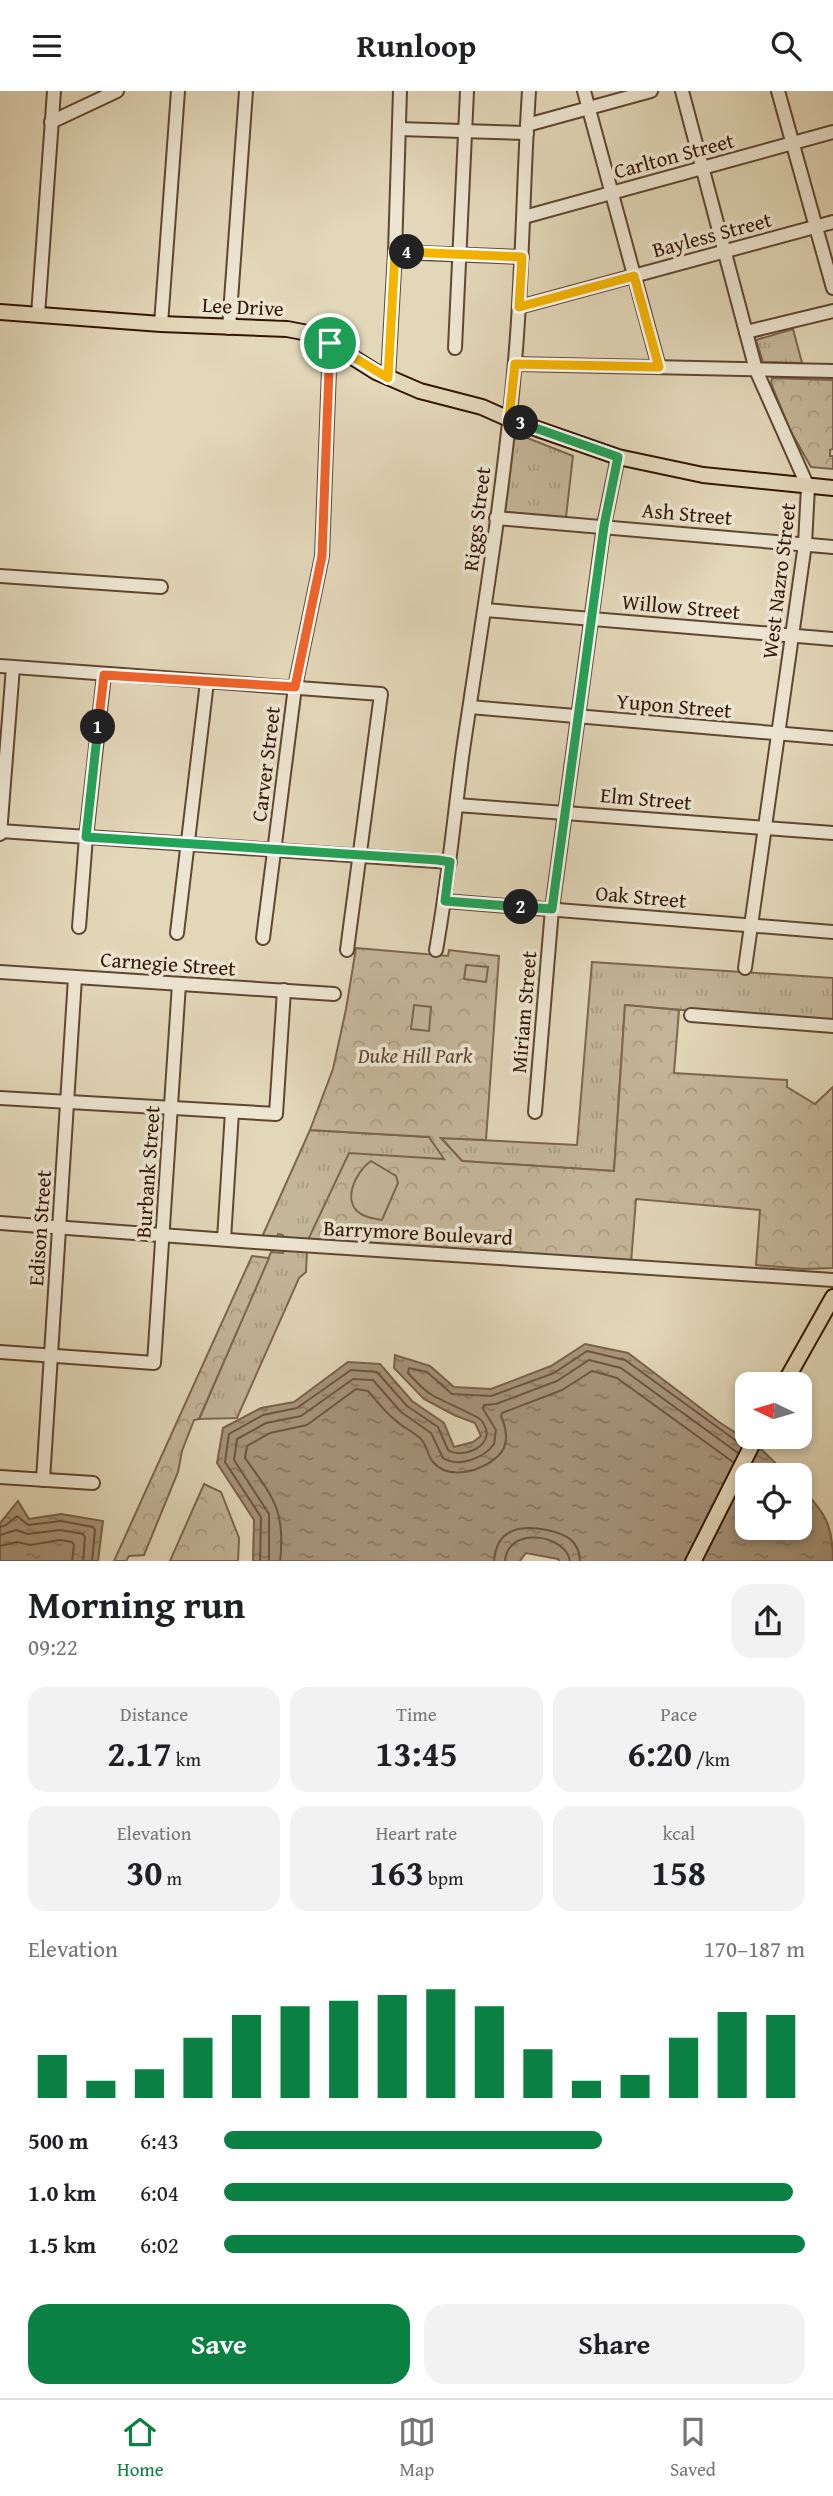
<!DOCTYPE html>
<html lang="en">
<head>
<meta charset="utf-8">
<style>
  :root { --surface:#fff; --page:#f2f2f2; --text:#202124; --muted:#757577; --line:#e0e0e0; --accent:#0b8043 }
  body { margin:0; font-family:"Gentium Book Plus",serif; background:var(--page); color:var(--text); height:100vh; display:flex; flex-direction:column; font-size:26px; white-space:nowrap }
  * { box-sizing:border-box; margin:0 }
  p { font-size:23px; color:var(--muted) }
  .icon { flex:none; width:38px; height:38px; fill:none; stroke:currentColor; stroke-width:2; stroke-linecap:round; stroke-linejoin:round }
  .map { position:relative; height:1470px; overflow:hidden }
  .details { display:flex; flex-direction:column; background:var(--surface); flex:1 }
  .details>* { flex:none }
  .needle { width:46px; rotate:275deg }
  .buttons { position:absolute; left:735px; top:1281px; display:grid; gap:14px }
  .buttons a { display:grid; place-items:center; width:77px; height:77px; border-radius:14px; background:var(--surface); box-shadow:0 4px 10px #0003; font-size:35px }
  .pin { position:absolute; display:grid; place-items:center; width:60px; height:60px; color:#fff; margin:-30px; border:4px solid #fff; border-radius:50%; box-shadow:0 2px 7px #0007 }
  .km { position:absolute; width:35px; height:35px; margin:-18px; border-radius:50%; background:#222; color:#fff; font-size:19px; line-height:35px; text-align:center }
  .round { display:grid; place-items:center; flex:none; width:74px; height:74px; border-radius:21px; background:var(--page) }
  .overview { display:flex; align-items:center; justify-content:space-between; height:119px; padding:0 28px }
  h1 { font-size:38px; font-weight:800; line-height:52px }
  .metrics { display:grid; grid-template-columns:repeat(3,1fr); gap:10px; height:119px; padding:7px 28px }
  .metrics div { display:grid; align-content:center; border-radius:18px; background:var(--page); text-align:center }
  .metrics b { font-size:35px; font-weight:800 }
  .metrics small { font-size:19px; font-weight:400 }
  .metrics p { font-size:19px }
  .chart { height:196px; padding:14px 28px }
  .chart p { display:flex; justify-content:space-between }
  .chart svg { width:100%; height:126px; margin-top:7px; stroke:var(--accent); stroke-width:6 }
  .cta { display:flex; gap:14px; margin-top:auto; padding:14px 28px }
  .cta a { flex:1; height:80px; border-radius:21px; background:var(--accent); color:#fff; font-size:28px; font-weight:800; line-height:80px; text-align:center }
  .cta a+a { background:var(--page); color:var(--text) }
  ul { padding:0 28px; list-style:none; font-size:23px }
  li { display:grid; grid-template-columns:112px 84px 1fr; align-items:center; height:52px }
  li i { height:18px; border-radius:9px; background:var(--accent) }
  header { display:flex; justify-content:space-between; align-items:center; height:91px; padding:0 28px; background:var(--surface); font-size:32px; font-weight:800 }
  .menu { display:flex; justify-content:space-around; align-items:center; height:98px; border-top:2px solid var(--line); background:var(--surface); font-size:19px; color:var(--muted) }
  .menu a { display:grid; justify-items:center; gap:4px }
  .menu .current { color:var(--accent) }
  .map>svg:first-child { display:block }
  .grass { fill:url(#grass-tufts); stroke:#7c664e; stroke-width:2 }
  .forest { fill:url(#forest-crowns); stroke:#7c664e; stroke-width:2 }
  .pitch { fill:#c4b699; stroke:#7c664e; stroke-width:2 }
  .water { fill:url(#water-ripples); stroke:#79624b; stroke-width:2 }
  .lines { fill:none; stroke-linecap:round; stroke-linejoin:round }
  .shore { stroke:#6e5540; stroke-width:2 }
  .minor-casing { stroke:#604631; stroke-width:16 }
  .major-casing { stroke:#341504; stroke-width:18 }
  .minor { stroke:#ece5d1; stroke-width:12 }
  .major { stroke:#e2d7b8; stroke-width:14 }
  .split-1-casing { stroke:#fff; stroke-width:14 }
  .split-2-casing { stroke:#fff; stroke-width:14 }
  .split-3-casing { stroke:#fff; stroke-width:14 }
  .split-4-casing { stroke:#fff; stroke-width:14 }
  .split-5-casing { stroke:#fff; stroke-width:14 }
  .split-1 { stroke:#f0652b; stroke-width:9 }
  .split-2 { stroke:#22a559; stroke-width:9 }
  .split-3 { stroke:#22a559; stroke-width:9 }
  .split-4 { stroke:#f5b400; stroke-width:9 }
  .split-5 { stroke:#f5b400; stroke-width:9 }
  .labels { text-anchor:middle; stroke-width:7; stroke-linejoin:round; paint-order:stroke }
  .street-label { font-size:21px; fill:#341504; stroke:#ece5d1 }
  .park-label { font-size:21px; font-style:italic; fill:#5f4531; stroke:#ece5d1 }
</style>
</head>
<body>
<header><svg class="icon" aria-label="menu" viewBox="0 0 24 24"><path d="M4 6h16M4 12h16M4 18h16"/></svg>Runloop<svg class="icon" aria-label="search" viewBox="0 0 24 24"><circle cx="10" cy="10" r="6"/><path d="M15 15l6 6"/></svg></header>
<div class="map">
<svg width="833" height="1471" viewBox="0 0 833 1471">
  <defs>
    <pattern id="grass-tufts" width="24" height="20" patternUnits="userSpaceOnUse" patternTransform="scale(1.75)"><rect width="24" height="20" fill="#c4b699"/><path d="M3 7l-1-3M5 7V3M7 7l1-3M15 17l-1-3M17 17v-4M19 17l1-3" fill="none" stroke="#a99c82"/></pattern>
    <pattern id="forest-crowns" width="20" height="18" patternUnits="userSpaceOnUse" patternTransform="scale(1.75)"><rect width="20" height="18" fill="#c4b699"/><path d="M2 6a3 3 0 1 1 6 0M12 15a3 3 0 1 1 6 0" fill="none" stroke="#a99c82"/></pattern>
    <pattern id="water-ripples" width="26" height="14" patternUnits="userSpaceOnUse" patternTransform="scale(1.75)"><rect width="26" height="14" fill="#a7957b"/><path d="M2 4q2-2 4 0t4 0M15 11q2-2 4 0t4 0" fill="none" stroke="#897863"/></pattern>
  </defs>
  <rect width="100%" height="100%" fill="#e2d7b8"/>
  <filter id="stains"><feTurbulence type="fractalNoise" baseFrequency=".00286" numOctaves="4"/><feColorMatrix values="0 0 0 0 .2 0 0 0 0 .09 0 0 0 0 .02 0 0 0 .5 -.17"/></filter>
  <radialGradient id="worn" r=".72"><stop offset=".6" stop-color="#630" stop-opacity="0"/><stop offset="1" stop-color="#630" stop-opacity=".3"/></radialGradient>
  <!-- grass -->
  <g class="grass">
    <polygon points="793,238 802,272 763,271 756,249"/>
    <polygon points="512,341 573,365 566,426 505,421 503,419"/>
    <polygon points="592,871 833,887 833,932 625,914 614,1080 462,1070 441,1047 577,1054"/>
    <polygon points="310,1039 429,1046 445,1068 307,1151 283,1148 283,1144 278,1143 277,1148 261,1148"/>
    <polygon points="284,1158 307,1160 306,1181 299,1187 237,1327 199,1328 271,1161 283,1162"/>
  </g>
  <!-- forest -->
  <g class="forest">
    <polygon points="772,287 833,289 833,358 830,359 830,365 833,365 833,378 811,376 790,339 771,292"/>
    <polygon points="356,857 448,865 449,859 499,865 486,1049 441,1047 462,1070 614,1080 625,914 679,919 674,982 787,989 787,996 815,1013 833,996 833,1177 804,1178 756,1174 760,1119 636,1108 631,1172 307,1151 349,1062 444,1068 429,1046 310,1039 333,978 346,918"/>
    <polygon points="252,1165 269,1167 199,1328 194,1329 182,1360 178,1381 144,1464 129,1465 126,1470 114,1470"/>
    <polygon points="204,1393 221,1401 239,1447 238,1470 170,1470"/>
  </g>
  <!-- pitch -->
  <g class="pitch">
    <polygon points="466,874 488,876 486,891 464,888"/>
    <polygon points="414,914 431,916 429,940 411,938"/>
    <path d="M371,1070l25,15 2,7 -16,37c-6,-1 -12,-2 -17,-4 -26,-11 -10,-44 6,-55z"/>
  </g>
  <!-- water -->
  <g class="water">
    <path d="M585,1253l43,9 91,69 43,28 26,25h-41v53h53v-41c25,25 33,38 33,74l-273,1 -2,-3 -32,-6 -7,9 -266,-1 1,-41 -37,-57 6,-35 38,-20 33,-6 54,-40 32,2 32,37 32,22 10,24 19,-5 8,-6 -6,-13 -21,-8 -30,-16 -30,-31 1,-13 35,11 24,21 37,2 60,-23z"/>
    <polygon points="18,1410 29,1428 61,1423 103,1430 98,1470 0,1470 0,1432"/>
  </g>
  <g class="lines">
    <!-- shore -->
    <g class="shore">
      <polyline points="0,1436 6,1434 17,1425 28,1434 61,1430 93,1436 95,1439 92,1471"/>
      <polyline points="0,1444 16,1439 28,1443 60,1439 83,1443 85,1446 83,1471"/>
      <polyline points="0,1455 17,1451 30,1454 60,1449 72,1451 74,1454 72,1471"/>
      <path d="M260,1471l1,-45 -36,-55 4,-28 34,-19 34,-7 54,-38 26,2 30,34 31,21 10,23c14,10 53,-5 33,-30 -3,-4 -41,-20 -49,-25 -9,-5 -17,-15 -24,-22l1,-5 18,4 25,22 39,2 63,-23 33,-22 38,9 117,85"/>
      <path d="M269,1471v-48l-35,-54 3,-21 29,-16 35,-7 52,-37 20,1 28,32 30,21 12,25c16,10 41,0 51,-14l2,-14 -13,-21 1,-4 12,-1 61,-23 32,-21 32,8 117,85"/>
      <path d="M280,1471c6,-52 -7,-65 -35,-104l2,-12 23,-13 37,-8 49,-36 12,2c8,9 16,20 26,28 8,8 18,12 26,19 7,6 7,17 13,24 16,19 49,9 65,-6 12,-11 9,-26 3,-40l1,-3 60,-23 30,-19 25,7 116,84"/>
      <path d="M494,1471c2,-34 27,-37 53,-32 19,4 33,11 33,32"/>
      <path d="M505,1471c2,-38 63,-27 65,0"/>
    </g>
    <!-- minor casing -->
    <g class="minor-casing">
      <g id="minor">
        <polyline points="584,0 659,276"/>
        <polyline points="682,0 756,279 808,396 805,453 745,877"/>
        <polyline points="778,0 833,197"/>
        <polyline points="51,31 117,0"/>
        <polyline points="527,34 651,0"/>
        <polyline points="399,38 527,42"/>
        <polyline points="524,126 833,41"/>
        <polyline points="395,161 522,166"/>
        <polyline points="519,216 833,131"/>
        <polyline points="38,224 54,0"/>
        <polyline points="161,233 178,0"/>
        <polyline points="229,237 246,0"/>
        <polyline points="746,241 833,220"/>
        <polyline points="455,257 467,0"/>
        <polyline points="515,273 833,280"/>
        <polyline points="388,287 395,161 400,0"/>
        <polyline points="496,427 833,456"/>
        <polyline points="0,485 161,496"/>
        <polyline points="485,519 833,548"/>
        <polyline points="0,575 381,603 347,859"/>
        <polyline points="470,616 833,647"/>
        <polyline points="457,714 833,742"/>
        <polyline points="0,740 450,771"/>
        <polyline points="0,743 13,576"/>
        <polyline points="445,810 833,841"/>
        <polyline points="79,836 86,746 104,584"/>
        <polyline points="177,842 207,591"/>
        <polyline points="263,847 295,596 322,465 330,252"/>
        <path d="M436,859c12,-66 18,-133 27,-200 19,-129 41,-259 52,-389 8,-90 8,-180 14,-270"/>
        <polyline points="0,881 334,903"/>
        <polyline points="691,924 833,935"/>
        <polyline points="0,1007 276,1023 284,899"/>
        <polyline points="535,1021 552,818 604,434 618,366"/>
        <polyline points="0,1132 255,1151 833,1189"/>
        <polyline points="224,1148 232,1021"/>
        <polyline points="0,1261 154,1272 179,893"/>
        <polyline points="0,1386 93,1392"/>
        <polyline points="43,1389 75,887"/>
      </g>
    </g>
    <!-- major casing -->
    <g class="major-casing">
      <g id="major">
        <polyline points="0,221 161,233 287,238 308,242 330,252 376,281 420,300 482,316 509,328 618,366 703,384 833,397"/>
        <polyline points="784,1293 833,1206"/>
        <polyline points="693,1471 756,1346"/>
      </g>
    </g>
    <!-- minor -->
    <use href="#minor" class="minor"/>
    <!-- major -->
    <use href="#major" class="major"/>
  </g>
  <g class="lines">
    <!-- split-1 casing -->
    <g class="split-1-casing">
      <polyline id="split-1" points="98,636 104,584 295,596 322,465 330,252"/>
    </g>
    <!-- split-2 casing -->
    <g class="split-2-casing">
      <polyline id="split-2" points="98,636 86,746 438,769 450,771 445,810 521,816"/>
    </g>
    <!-- split-3 casing -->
    <g class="split-3-casing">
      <polyline id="split-3" points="521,816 552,818 604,435 618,366 521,332"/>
    </g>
    <!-- split-4 casing -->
    <g class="split-4-casing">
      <polyline id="split-4" points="407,161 522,166 519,216 634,185 659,276 515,273 509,328 521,332"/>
    </g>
    <!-- split-5 casing -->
    <g class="split-5-casing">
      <polyline id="split-5" points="330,252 388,287 395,161 407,161"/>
    </g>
    <!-- split-1 -->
    <use href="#split-1" class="split-1"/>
    <!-- split-2 -->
    <use href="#split-2" class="split-2"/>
    <!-- split-3 -->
    <use href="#split-3" class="split-3"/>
    <!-- split-4 -->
    <use href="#split-4" class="split-4"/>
    <!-- split-5 -->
    <use href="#split-5" class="split-5"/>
  </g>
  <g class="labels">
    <!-- street labels -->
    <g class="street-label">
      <text transform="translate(674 65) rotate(-15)" y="7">Carlton Street</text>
      <text transform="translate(712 144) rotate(-15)" y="7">Bayless Street</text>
      <text transform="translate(243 216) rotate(3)" y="7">Lee Drive</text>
      <text transform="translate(687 423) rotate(5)" y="7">Ash Street</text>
      <text transform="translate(477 428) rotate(-83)" y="7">Riggs Street</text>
      <text transform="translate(779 490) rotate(-83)" y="7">West Nazro Street</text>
      <text transform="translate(681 516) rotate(5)" y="7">Willow Street</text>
      <text transform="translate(674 615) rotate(5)" y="7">Yupon Street</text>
      <text transform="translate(266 673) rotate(-83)" y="7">Carver Street</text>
      <text transform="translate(646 708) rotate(5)" y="7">Elm Street</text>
      <text transform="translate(641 806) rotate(5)" y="7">Oak Street</text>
      <text transform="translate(168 873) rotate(4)" y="7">Carnegie Street</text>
      <text transform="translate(524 921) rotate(-85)" y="7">Miriam Street</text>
      <text transform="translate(148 1081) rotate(-86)" y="7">Burbank Street</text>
      <text transform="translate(40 1137) rotate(-86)" y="7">Edison Street</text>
      <text transform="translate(418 1142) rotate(3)" y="7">Barrymore Boulevard</text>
    </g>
    <!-- park labels -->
    <g class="park-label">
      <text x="415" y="972">Duke Hill Park</text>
    </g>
  </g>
  <rect width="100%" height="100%" filter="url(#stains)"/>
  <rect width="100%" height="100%" fill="url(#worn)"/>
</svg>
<div class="buttons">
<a><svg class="needle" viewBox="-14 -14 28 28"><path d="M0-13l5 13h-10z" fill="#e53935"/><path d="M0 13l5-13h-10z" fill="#757577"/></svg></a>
<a><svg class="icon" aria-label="locate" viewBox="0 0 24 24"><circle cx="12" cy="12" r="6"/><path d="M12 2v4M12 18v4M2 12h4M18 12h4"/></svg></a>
</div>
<div class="pin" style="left:330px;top:252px;background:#1e9e55"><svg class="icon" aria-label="arrive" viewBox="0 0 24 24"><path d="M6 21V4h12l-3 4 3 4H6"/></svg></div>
<b class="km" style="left:98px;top:636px">1</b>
<b class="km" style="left:521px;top:816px">2</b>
<b class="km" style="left:521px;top:332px">3</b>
<b class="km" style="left:407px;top:161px">4</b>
</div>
<section class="details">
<div class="overview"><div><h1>Morning run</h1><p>09:22</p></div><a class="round"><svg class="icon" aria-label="share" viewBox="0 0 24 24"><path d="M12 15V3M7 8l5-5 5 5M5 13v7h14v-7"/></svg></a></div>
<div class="metrics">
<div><p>Distance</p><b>2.17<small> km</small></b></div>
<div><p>Time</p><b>13:45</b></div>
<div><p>Pace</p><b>6:20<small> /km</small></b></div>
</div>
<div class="metrics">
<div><p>Elevation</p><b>30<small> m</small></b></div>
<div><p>Heart rate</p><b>163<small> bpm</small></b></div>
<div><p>kcal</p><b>158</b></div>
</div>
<div class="chart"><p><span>Elevation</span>170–187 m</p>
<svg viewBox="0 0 160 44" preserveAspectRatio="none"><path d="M5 44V29M15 44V38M25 44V34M35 44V23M45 44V15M55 44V12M65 44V10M75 44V8M85 44V6M95 44V12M105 44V27M115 44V38M125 44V36M135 44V23M145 44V14M155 44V15"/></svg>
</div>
<ul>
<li><b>500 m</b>6:43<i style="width:65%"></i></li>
<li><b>1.0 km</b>6:04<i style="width:98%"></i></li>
<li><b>1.5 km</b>6:02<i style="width:100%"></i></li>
</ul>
<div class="cta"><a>Save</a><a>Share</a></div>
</section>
<nav class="menu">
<a class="current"><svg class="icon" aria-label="home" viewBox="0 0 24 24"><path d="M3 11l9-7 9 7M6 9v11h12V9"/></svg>Home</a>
<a><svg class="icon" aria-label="map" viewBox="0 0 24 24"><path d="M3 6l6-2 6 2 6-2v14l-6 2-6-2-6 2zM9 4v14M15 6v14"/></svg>Map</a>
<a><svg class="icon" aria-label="saved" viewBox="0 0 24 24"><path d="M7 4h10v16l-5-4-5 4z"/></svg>Saved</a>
</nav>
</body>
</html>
